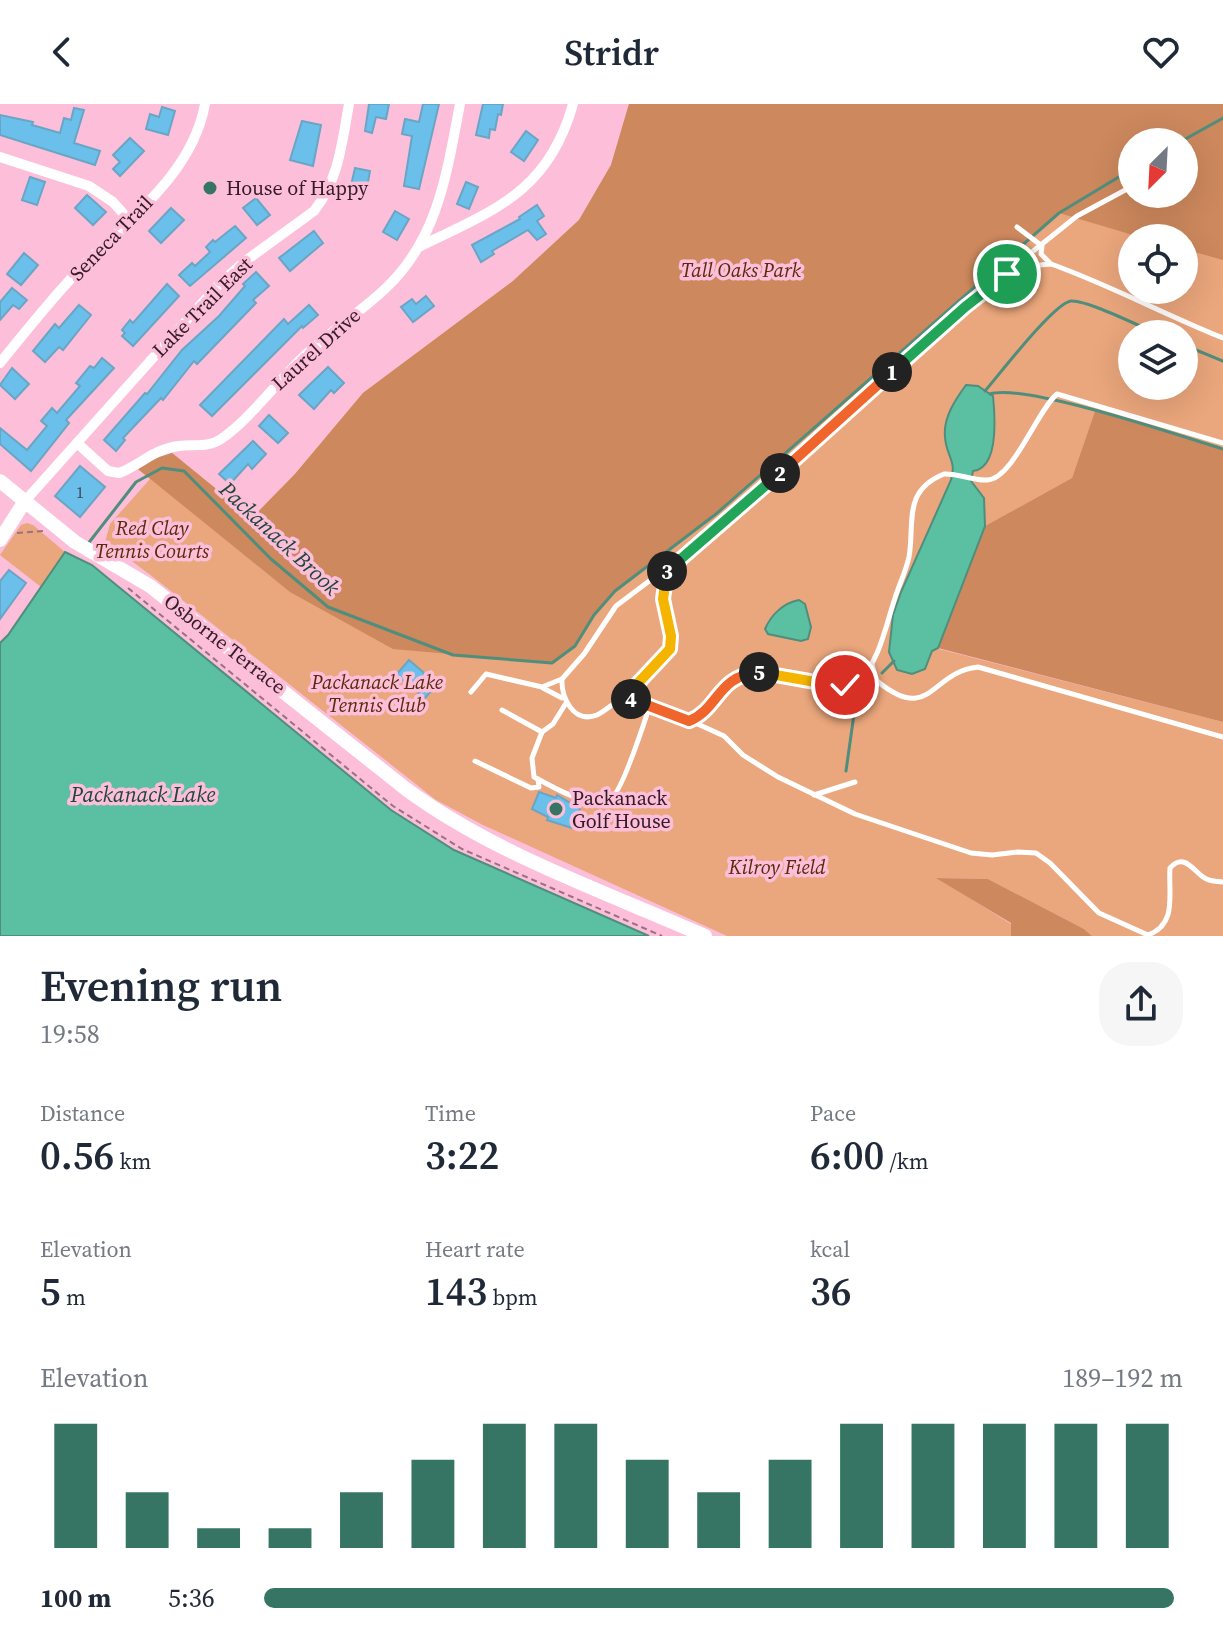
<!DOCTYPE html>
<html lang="en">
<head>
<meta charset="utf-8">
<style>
  :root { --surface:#fff; --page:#f6f6f7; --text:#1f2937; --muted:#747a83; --accent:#367563 }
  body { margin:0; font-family:"Source Serif 4",serif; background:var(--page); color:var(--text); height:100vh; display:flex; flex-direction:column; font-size:30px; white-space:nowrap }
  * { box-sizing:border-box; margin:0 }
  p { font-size:26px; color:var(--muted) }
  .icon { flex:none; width:44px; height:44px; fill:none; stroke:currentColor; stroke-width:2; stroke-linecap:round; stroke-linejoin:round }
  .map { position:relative; height:832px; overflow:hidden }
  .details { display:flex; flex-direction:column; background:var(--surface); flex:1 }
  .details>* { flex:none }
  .needle { width:52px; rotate:204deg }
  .tools { position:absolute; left:1118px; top:24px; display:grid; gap:16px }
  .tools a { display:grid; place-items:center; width:80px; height:80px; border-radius:50%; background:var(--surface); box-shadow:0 8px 32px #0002; font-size:40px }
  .pin { position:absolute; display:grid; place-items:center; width:68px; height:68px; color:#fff; margin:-34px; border:4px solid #fff; border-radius:50%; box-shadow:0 2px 8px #0007 }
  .km { position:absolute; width:40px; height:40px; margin:-20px; border-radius:50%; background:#222; color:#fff; font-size:22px; line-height:40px; text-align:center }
  .round { display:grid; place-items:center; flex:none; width:84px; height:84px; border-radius:32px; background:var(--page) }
  .headline { display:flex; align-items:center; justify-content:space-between; height:136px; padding:0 40px }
  h1 { font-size:44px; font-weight:600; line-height:60px }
  .figures { display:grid; grid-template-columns:repeat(3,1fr); gap:12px; height:136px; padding:8px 40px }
  .figures div { display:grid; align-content:center }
  .figures b { font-size:40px; font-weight:600 }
  .figures small { font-size:22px; font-weight:400 }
  .figures p { font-size:22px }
  .chart { height:224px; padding:16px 40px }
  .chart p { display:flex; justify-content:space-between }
  .chart svg { width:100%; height:144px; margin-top:8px; stroke:var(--accent); stroke-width:6 }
  ul { padding:0 40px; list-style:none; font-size:26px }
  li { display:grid; grid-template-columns:128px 96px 1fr; align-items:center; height:60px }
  li i { height:20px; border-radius:10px; background:var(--accent) }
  header { display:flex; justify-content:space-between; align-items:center; height:104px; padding:0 40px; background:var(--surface); font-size:36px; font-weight:600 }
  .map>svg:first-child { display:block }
  .green { fill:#eaa67c; fill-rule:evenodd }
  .forest { fill:#cd885d; fill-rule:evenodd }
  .water { fill:#5bbfa2; stroke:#4f8e7d; stroke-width:2 }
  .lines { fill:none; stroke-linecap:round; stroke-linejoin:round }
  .stream { stroke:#4f8e7d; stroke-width:3 }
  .building { fill:#6bc0eb; stroke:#69a5c5; stroke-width:2 }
  .path { stroke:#9b7082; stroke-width:2; stroke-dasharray:6 4; stroke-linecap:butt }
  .lane { stroke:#fff; stroke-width:5 }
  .street { stroke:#fff; stroke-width:10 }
  .secondary { stroke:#fff; stroke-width:14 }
  .split-1-casing { stroke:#fff; stroke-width:16 }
  .split-2-casing { stroke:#fff; stroke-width:16 }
  .split-3-casing { stroke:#fff; stroke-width:16 }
  .split-4-casing { stroke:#fff; stroke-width:16 }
  .split-5-casing { stroke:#fff; stroke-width:16 }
  .split-6-casing { stroke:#fff; stroke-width:16 }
  .split-1 { stroke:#22a559; stroke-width:10 }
  .split-2 { stroke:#f0652b; stroke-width:10 }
  .split-3 { stroke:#22a559; stroke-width:10 }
  .split-4 { stroke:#f5b400; stroke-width:10 }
  .split-5 { stroke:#f0652b; stroke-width:10 }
  .split-6 { stroke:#f5b400; stroke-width:10 }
  .poi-dot { fill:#367563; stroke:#fcbed8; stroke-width:3 }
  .labels { text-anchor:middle; stroke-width:7; stroke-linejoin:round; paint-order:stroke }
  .number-label { font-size:16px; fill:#414557 }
  .poi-label { font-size:20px; fill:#331c26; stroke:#fcbed8; text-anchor:start }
  .street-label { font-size:20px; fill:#331c26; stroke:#fcbed8 }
  .park-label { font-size:20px; font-style:italic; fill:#582a08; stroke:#fcbed8 }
  .water-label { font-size:22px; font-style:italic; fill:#1c473b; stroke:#fcbed8 }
</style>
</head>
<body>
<header><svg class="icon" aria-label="back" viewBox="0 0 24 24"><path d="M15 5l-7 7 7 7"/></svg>Stridr<svg class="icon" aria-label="heart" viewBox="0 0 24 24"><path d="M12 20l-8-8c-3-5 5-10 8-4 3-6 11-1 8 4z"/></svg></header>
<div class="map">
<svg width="1223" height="832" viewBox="0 0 1223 832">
  <rect width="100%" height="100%" fill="#fcbed8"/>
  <!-- green -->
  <g class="green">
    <path d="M629,0h594v345l-128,-38 -23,67 -87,48 -46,123 284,73v214h-131l-8,-7 -96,-50 -50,-1 73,46v12h-284l-244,-111 -47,-25 -283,-223 -24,-18 -25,-13 6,-22 40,-45 -12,-10 34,-16 80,65 43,-44 68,-81 150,-112 66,-61 32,-55zM1132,38h52v52h-52zM1132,134h52v52h-52zM1132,230h52v52h-52z"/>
    <polygon points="27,419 33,421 65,448 41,483 0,451 21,421"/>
  </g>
  <!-- forest -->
  <g class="forest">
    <path d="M629,0h594v156l-39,-11v-11h-41l-84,-25 -343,301 -101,77 -21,24 -19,31 -23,17 -159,-14 -103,-57 -152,-123 18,-11 16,-5 80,65 43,-44 68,-81 150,-112 66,-61 32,-55zM1132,38h52v52h-52z"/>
    <polygon points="1095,307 1223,345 1223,618 938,544 985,422 1072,374"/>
    <polygon points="936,774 988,775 1084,825 1092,832 1011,832 1011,819"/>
  </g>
  <!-- water -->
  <g class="water">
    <path d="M966,281l12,1 15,10c2,20 6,72 -20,75l-2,10 13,17 1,28 -47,122 -6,3 -7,18 -13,5 -15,-4 -8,-18 4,-37 8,-23 50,-112c6,-20 -5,-24 -6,-43 -2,-19 10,-37 21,-52z"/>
    <polygon points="65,448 92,461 391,706 454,746 649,832 0,832 0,539 8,531"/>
    <path d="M799,496l6,4 6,23 -3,12 -7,2 -33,-7 -3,-5c6,-14 18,-26 34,-29z"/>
  </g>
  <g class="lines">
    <!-- stream -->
    <g class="stream">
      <polyline points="1180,38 1223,14"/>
      <polyline points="1184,241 1223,257"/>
      <path d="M985,287c14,-16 69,-88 86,-90 16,-1 68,25 87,33"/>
      <path d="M990,290c35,-11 190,42 233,55"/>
      <polyline points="87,441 136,378 162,364 184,367 271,455 328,503 453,551 552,559 575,542 594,511 615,487 716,410 1059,109 1132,65"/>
      <polyline points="882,569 894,557"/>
      <polyline points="846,667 855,603 870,582"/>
    </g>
  </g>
  <!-- building -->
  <g class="building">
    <polygon points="369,0 389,0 386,15 376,13 372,29 365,27"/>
    <polygon points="423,0 439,0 419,85 404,82 412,32 402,30 405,15 419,18"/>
    <polygon points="483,0 503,0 501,11 498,10 495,26 490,25 489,34 476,31"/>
    <polygon points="162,3 175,7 168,31 146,25 150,10 159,13"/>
    <polygon points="74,4 84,6 74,39 100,47 95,61 0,31 0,11 33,18 32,21 60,29 64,14 71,16"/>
    <polygon points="302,17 321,21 313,62 290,56"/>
    <polygon points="526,27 538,36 524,57 511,48"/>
    <polygon points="130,34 144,47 120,72 113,65 120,58 113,51"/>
    <polygon points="355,64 370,67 366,89 350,86"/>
    <polygon points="30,73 45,78 37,101 22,96"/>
    <polygon points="466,78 478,83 469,105 457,100"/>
    <polygon points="87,91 106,108 93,121 75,104"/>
    <polygon points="256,94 270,111 257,121 243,104"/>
    <polygon points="537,101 544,112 537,117 546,130 537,136 528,126 492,147 494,150 481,158 472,141 520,115 519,113"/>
    <polygon points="171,104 184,116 161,139 149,127"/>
    <polygon points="395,107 409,115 397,136 383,128"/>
    <polygon points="235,122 246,134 190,182 179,171 192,159 195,162 210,148 206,143 213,136 215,138"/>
    <polygon points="314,127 323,139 290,167 279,154"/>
    <polygon points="24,149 38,161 21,181 7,170"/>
    <polygon points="256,168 269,182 253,196 256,199 197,260 194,257 163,296 161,294 123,334 125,336 116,347 104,336 145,289 147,290 182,246 219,212 245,182 243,180"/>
    <polygon points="167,180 179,192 133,242 122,232 125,229 122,226 130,216 133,219"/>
    <polygon points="12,184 27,196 19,205 13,201 0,216 0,198"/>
    <polygon points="426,192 434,202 413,218 401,203 412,195 416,200"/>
    <polygon points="79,201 91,211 63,246 59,243 45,258 33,247 55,220 59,224"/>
    <polygon points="309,201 318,211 303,224 302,222 212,312 200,301 284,215 288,220"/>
    <polygon points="102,254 114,264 66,316 69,319 31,367 0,340 0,324 27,346 47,322 41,317 52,304 57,309 80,282 76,279 90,262 94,264"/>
    <polygon points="328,263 344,279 334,289 331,286 314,305 299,291"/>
    <polygon points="12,264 29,280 15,295 0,281"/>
    <polygon points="269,311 288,329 278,339 259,322"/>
    <polygon points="253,337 266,350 252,365 248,360 230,380 219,370"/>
    <polygon points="80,362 105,383 80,413 55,392"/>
    <polygon points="9,466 26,479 0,515 0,477"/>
    <polygon points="409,556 437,580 425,594 396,571"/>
    <polygon points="539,688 556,694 557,691 580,705 572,724 547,716 548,713 532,705"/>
  </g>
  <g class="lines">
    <!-- path -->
    <g class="path">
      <polyline points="17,429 43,427"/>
      <polyline points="128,484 393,702 462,745 662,832"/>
    </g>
    <!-- lane -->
    <g class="lane">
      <polyline points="1017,123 1042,142 1041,150 1051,160 1018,163"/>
      <path d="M1051,160c59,21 114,51 172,74"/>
      <path d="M872,561l5,16c54,44 53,-9 101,-14l245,70"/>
      <path d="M562,575c-1,18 11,45 35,36 10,-5 18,-14 28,-18l64,24c27,-11 34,-47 67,-49 28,-1 79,24 102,8 21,-15 29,-59 37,-82 4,-13 11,-27 14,-41 6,-34 -7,-66 35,-83 14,-1 29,7 43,6 26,-1 49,-68 70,-86l166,49"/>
      <polyline points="543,584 562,594"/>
      <polyline points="471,588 486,570 542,583 562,575 584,550 616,502 705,435 992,180 1077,112 1129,84"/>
      <polyline points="626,593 670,545 671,532 663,490 667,466"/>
      <polyline points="502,606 542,628 553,620 566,599"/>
      <path d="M691,617l33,15 19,19 35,22 77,37 116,39 21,2 26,-3 18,1 14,10 49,50 49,22c30,-11 20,-42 22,-67 14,-15 22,1 33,9 7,5 12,4 20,5"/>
      <path d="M542,628l-10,26 2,19c20,10 54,33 77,21 11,-5 34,-78 39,-93"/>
      <polyline points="475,657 531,684 539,683 538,675"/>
      <polyline points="814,691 855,678"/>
    </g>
    <!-- street -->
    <g class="street">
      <polyline points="0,53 89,82 113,98 129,116"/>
      <path d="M421,142c74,-36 128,-55 152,-142"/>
      <path d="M0,259c26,-32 52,-65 80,-94 48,-50 112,-94 125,-165"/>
      <path d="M77,339l31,28 11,2c23,-9 34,-24 60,-27 15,-2 29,2 42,-7 27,-18 57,-58 82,-82 26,-25 58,-45 84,-70 52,-50 60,-116 73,-183"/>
      <path d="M25,397l194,-217 25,-22 70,-51c25,-31 28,-69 35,-107"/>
    </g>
    <!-- secondary -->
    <g class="secondary">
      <path d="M0,377l75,61 75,44 256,203c88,65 200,103 299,147"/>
      <polyline points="0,436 25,397"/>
    </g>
  </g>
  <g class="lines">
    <!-- split-1 casing -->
    <g class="split-1-casing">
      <polyline id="split-1" points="892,268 965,203 1007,170"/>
    </g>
    <!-- split-2 casing -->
    <g class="split-2-casing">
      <polyline id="split-2" points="780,369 892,268"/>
    </g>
    <!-- split-3 casing -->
    <g class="split-3-casing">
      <polyline id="split-3" points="667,467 780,369"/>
    </g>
    <!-- split-4 casing -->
    <g class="split-4-casing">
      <polyline id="split-4" points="631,595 625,593 670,545 671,532 663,495 667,467"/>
    </g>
    <!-- split-5 casing -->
    <g class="split-5-casing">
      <path id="split-5" d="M631,595l58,22c30,-12 28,-45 70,-49"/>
    </g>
    <!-- split-6 casing -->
    <g class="split-6-casing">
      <polyline id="split-6" points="759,568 832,581 845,581"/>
    </g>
    <!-- split-1 -->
    <use href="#split-1" class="split-1"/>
    <!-- split-2 -->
    <use href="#split-2" class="split-2"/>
    <!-- split-3 -->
    <use href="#split-3" class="split-3"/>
    <!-- split-4 -->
    <use href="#split-4" class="split-4"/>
    <!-- split-5 -->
    <use href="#split-5" class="split-5"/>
    <!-- split-6 -->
    <use href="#split-6" class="split-6"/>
  </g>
  <!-- markers -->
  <g class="poi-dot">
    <circle cx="210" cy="84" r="8"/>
    <circle cx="556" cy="705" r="8"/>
  </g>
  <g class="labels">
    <!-- number labels -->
    <g class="number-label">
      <text x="80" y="394">1</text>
    </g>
    <!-- poi labels -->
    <g class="poi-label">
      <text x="226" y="91">House of Happy</text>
      <text x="572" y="701">Packanack<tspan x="572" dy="23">Golf House</tspan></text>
    </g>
    <!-- street labels -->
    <g class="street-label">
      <text transform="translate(111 134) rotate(-46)" y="7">Seneca Trail</text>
      <text transform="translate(202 203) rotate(-45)" y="7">Lake Trail East</text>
      <text transform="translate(316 245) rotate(-42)" y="7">Laurel Drive</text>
      <text transform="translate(225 540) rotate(38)" y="7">Osborne Terrace</text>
    </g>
    <!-- park labels -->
    <g class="park-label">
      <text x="741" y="173">Tall Oaks Park</text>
      <text x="152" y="431">Red Clay<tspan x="152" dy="23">Tennis Courts</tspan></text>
      <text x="377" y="585">Packanack Lake<tspan x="377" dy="23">Tennis Club</tspan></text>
      <text x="777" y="770">Kilroy Field</text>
    </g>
    <!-- water labels -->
    <g class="water-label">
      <text transform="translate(280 434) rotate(43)" y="8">Packanack Brook</text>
      <text x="143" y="698">Packanack Lake</text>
    </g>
  </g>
</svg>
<div class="tools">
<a><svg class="needle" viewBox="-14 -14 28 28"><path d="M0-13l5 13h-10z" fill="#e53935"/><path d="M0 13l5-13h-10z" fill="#747a83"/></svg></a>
<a><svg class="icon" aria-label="locate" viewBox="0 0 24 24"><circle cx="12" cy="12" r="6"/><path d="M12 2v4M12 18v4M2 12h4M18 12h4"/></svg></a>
<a><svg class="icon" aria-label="layers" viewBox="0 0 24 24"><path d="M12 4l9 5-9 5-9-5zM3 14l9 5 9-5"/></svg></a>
</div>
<div class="pin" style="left:1007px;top:170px;background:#1e9e55"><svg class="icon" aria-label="arrive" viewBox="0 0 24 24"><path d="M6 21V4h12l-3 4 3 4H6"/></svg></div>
<div class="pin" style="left:845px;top:581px;background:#d93025"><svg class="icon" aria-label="check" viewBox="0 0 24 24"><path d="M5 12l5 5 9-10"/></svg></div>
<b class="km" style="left:892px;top:268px">1</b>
<b class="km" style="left:780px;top:369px">2</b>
<b class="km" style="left:667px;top:467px">3</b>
<b class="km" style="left:631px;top:595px">4</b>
<b class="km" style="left:759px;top:568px">5</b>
</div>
<section class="details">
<div class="headline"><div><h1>Evening run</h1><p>19:58</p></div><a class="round"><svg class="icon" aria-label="share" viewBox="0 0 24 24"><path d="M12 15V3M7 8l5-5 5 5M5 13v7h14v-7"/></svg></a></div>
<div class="figures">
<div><p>Distance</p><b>0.56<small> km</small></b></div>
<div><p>Time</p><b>3:22</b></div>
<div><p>Pace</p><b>6:00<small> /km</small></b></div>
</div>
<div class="figures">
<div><p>Elevation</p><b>5<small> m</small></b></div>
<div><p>Heart rate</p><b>143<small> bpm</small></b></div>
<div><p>kcal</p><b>36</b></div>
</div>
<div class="chart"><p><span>Elevation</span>189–192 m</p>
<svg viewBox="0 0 160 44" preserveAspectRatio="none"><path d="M5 44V6M15 44V27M25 44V38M35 44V38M45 44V27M55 44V17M65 44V6M75 44V6M85 44V17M95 44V27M105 44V17M115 44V6M125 44V6M135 44V6M145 44V6M155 44V6"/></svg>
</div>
<ul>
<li><b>100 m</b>5:36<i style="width:99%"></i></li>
</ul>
</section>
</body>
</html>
